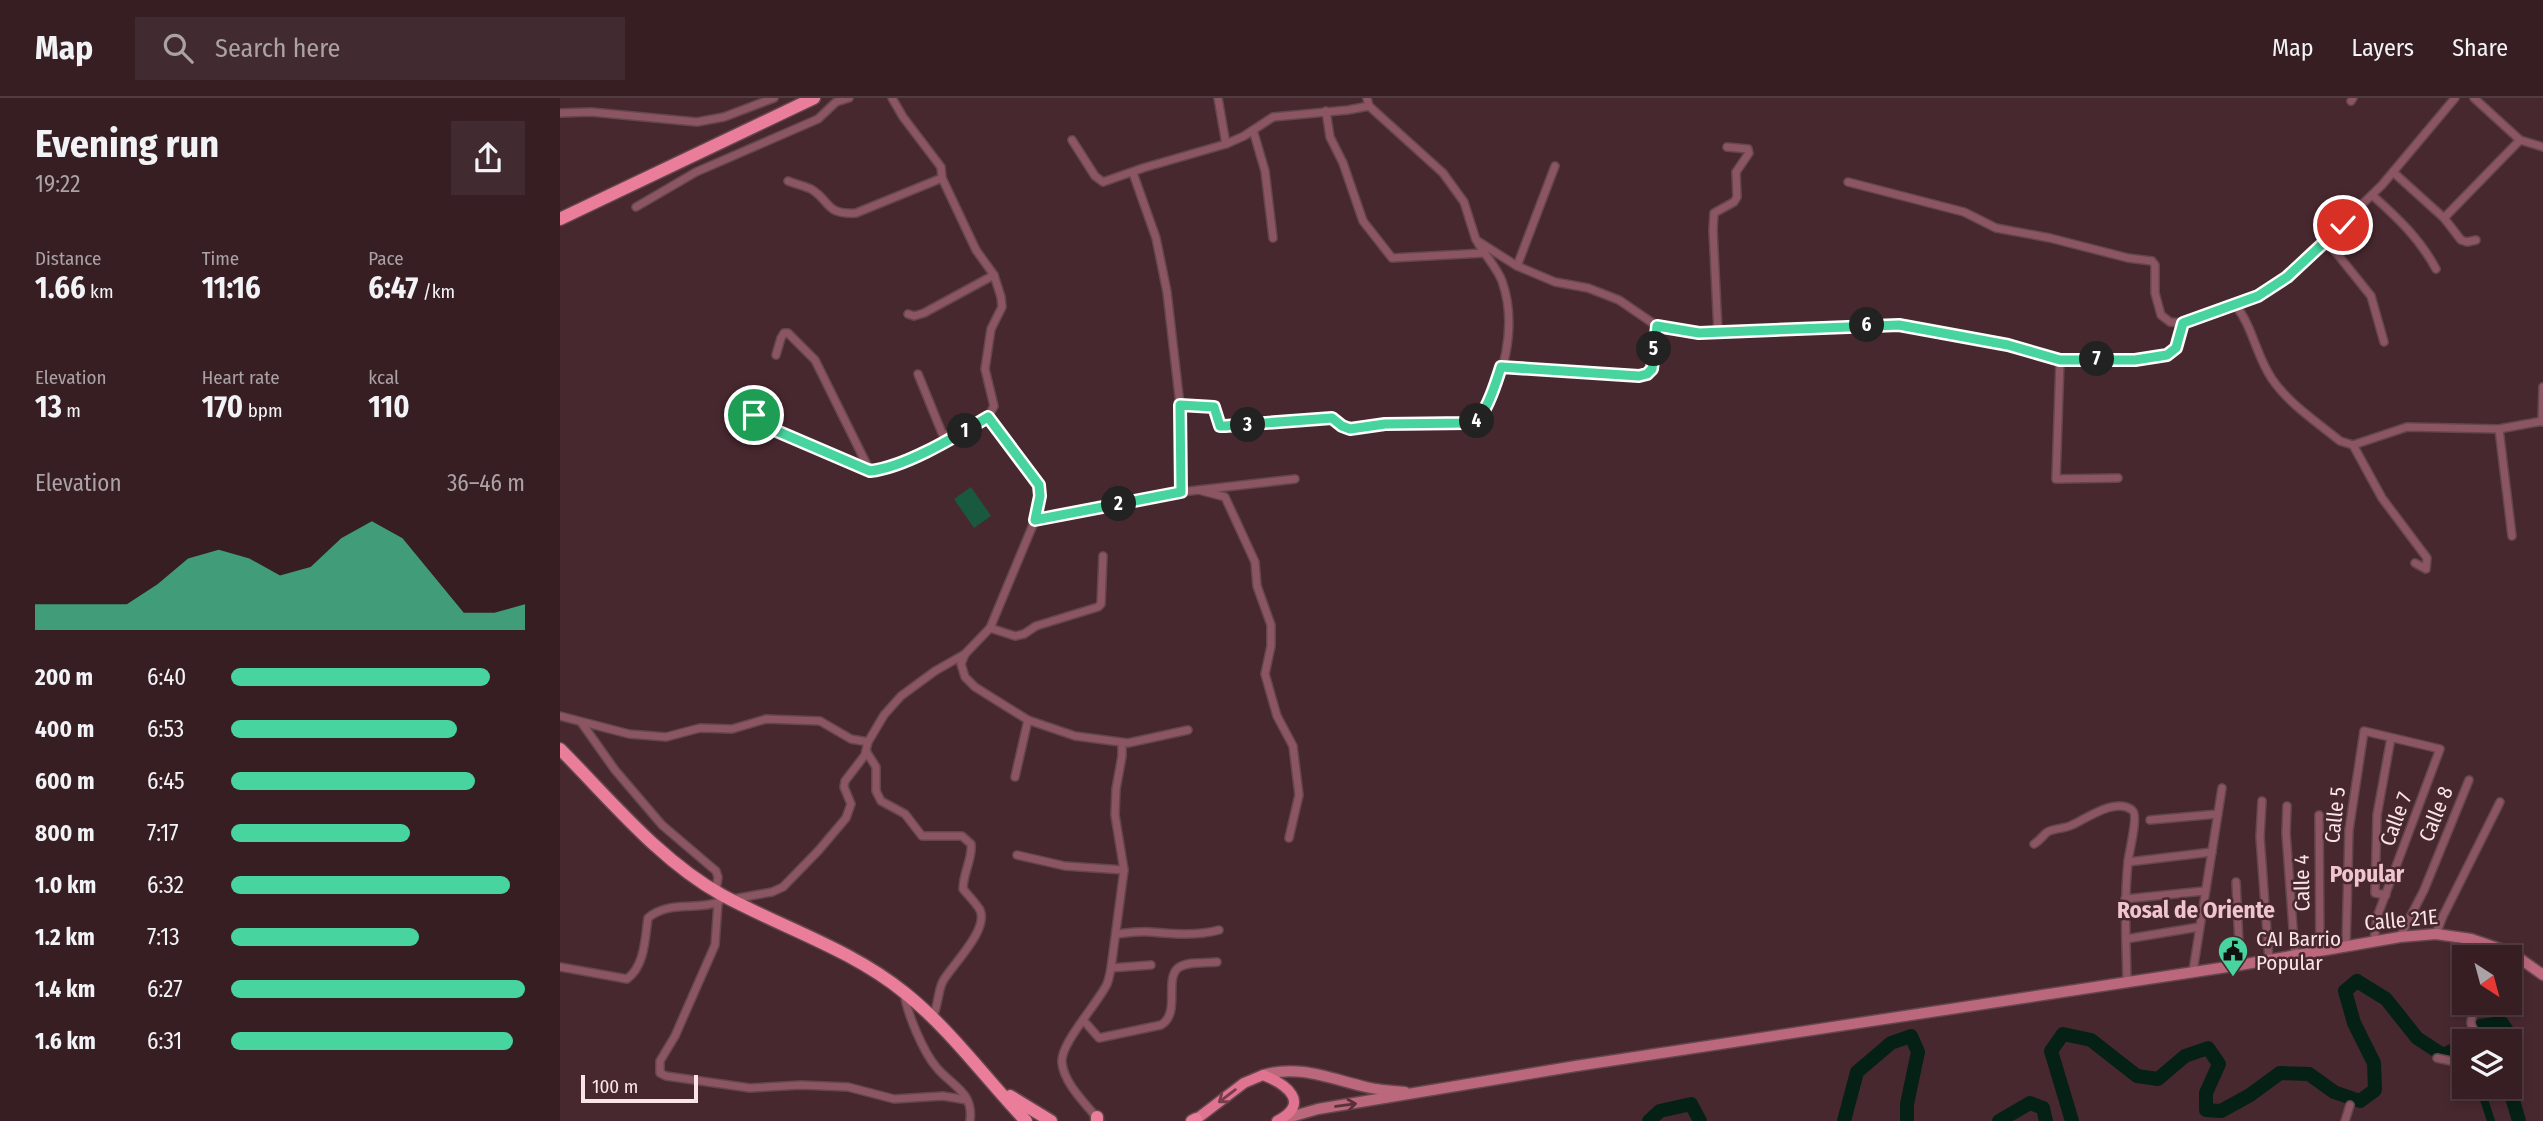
<!DOCTYPE html>
<html lang="en">
<head>
<meta charset="utf-8">
<style>
  :root { --surface:#361e23; --page:#412b30; --text:#f1f3f6; --muted:#aaa2a6; --line:#503c41; --accent:#47d49e }
  body { margin:0; font-family:"Fira Sans Condensed",sans-serif; background:var(--page); color:var(--text); height:100vh; display:flex; flex-direction:column; font-size:26px; white-space:nowrap }
  * { box-sizing:border-box; margin:0 }
  p { font-size:23px; color:var(--muted) }
  .icon { flex:none; width:38px; height:38px; fill:none; stroke:currentColor; stroke-width:2; stroke-linecap:round; stroke-linejoin:round }
  .map { position:relative; flex:1; overflow:hidden }
  .panel { display:flex; flex-direction:column; background:var(--surface); width:560px }
  .panel>* { flex:none }
  .needle { width:46px; rotate:144deg }
  .fabs { position:absolute; left:1892px; top:847px; display:grid; gap:14px }
  .fabs a { display:grid; place-items:center; width:70px; height:70px; border-radius:0px; background:var(--surface); box-shadow:0 4px 10px #0003,0 0 0 2px var(--line); font-size:35px }
  .scale { position:absolute; left:21px; bottom:18px; width:117px; box-sizing:border-box; padding-left:7px; border:4px solid #fae4e8; border-top:0; font-size:19px; line-height:24px; white-space:nowrap; color:#fae4e8; -webkit-text-stroke:5px #48282f; paint-order:stroke }
  .pin { position:absolute; display:grid; place-items:center; width:60px; height:60px; color:#fff; margin:-30px; border:4px solid #fff; border-radius:50%; box-shadow:0 2px 7px #0007 }
  .km { position:absolute; width:35px; height:35px; margin:-18px; border-radius:50%; background:#222; color:#fff; font-size:19px; line-height:35px; text-align:center }
  .round { display:grid; place-items:center; flex:none; width:74px; height:74px; border-radius:0px; background:var(--page) }
  .head { display:flex; align-items:center; justify-content:space-between; height:119px; padding:0 35px }
  h1 { font-size:38px; font-weight:700; line-height:52px }
  .figures { display:grid; grid-template-columns:repeat(3,1fr); gap:10px; height:119px; padding:7px 35px }
  .figures div { display:grid; align-content:center }
  .figures b { font-size:30px; font-weight:700 }
  .figures small { font-size:19px; font-weight:400 }
  .figures p { font-size:19px }
  .chart { height:196px; padding:14px 35px }
  .chart p { display:flex; justify-content:space-between }
  .chart svg { width:100%; height:126px; margin-top:7px; fill:var(--accent); opacity:.7 }
  ul { padding:0 35px; list-style:none; font-size:23px }
  li { display:grid; grid-template-columns:112px 84px 1fr; align-items:center; height:52px }
  li i { height:18px; border-radius:9px; background:var(--accent) }
  header { display:flex; align-items:center; gap:42px; box-sizing:border-box; height:98px; padding:0 35px; background:var(--surface); border-bottom:2px solid var(--line) }
  header strong { font-size:33px }
  nav { display:flex; gap:38px; margin-inline-start:auto; font-size:24px }
  .search { width:490px; height:63px; background:var(--page); display:flex; align-items:center; gap:18px; box-sizing:border-box; padding:0 24px; border-radius:0px; color:var(--muted); font-size:26px }
  main { display:flex; flex:1; min-height:0 }
  .map>svg:first-child { display:block }
  .green { fill:#185940 }
  .lines { fill:none; stroke-linecap:round; stroke-linejoin:round }
  .canal { stroke:#052116; stroke-width:8 }
  .river { stroke:#052116; stroke-width:14 }
  .minor-casing { stroke:#64464d; stroke-width:10 }
  .secondary-casing { stroke:#64464d; stroke-width:13 }
  .primary-casing { stroke:#64464d; stroke-width:13 }
  .trunk-casing { stroke:#64464d; stroke-width:15 }
  .minor { stroke:#8b5562; stroke-width:7 }
  .secondary { stroke:#bb677c; stroke-width:10 }
  .primary { stroke:#e07390; stroke-width:10 }
  .trunk { stroke:#ea7e9a; stroke-width:12 }
  .oneway { stroke:#763e4c }
  .oneway2 { stroke:#59313b }
  .route-casing { stroke:#fff; stroke-width:14 }
  .route { stroke:#47d49e; stroke-width:9 }
  .labels { text-anchor:middle; stroke-width:5; stroke-linejoin:round; paint-order:stroke }
  .street-label { font-size:21px; fill:#fae4e8; stroke:#48282f }
  .poi-label { font-size:21px; fill:#fae4e8; stroke:#48282f; text-anchor:start }
  .neighbourhood-label { font-size:23px; font-weight:bold; fill:#f0c5ce; stroke:#48282f }
</style>
</head>
<body>
<header>
<strong>Map</strong>
<div class="search"><svg class="icon" aria-label="search" viewBox="0 0 24 24"><circle cx="10" cy="10" r="6"/><path d="M15 15l6 6"/></svg>Search here</div>
<nav><a>Map</a><a>Layers</a><a>Share</a></nav>
</header>
<main>
<section class="panel">
<div class="head"><div><h1>Evening run</h1><p>19:22</p></div><a class="round"><svg class="icon" aria-label="share" viewBox="0 0 24 24"><path d="M12 15V3M7 8l5-5 5 5M5 13v7h14v-7"/></svg></a></div>
<div class="figures">
<div><p>Distance</p><b>1.66<small> km</small></b></div>
<div><p>Time</p><b>11:16</b></div>
<div><p>Pace</p><b>6:47<small> /km</small></b></div>
</div>
<div class="figures">
<div><p>Elevation</p><b>13<small> m</small></b></div>
<div><p>Heart rate</p><b>170<small> bpm</small></b></div>
<div><p>kcal</p><b>110</b></div>
</div>
<div class="chart"><p><span>Elevation</span>36–46 m</p>
<svg viewBox="0 0 160 44" preserveAspectRatio="none"><path d="M0 44V35L10 35L20 35L30 35L40 28L50 19L60 16L70 19L80 25L90 22L100 12L110 6L120 12L130 25L140 38L150 38L160 35V44z"/></svg>
</div>
<ul>
<li><b>200 m</b>6:40<i style="width:88%"></i></li>
<li><b>400 m</b>6:53<i style="width:77%"></i></li>
<li><b>600 m</b>6:45<i style="width:83%"></i></li>
<li><b>800 m</b>7:17<i style="width:61%"></i></li>
<li><b>1.0 km</b>6:32<i style="width:95%"></i></li>
<li><b>1.2 km</b>7:13<i style="width:64%"></i></li>
<li><b>1.4 km</b>6:27<i style="width:100%"></i></li>
<li><b>1.6 km</b>6:31<i style="width:96%"></i></li>
</ul>
</section>
<div class="map">
<svg width="1983" height="1023" viewBox="0 0 1983 1023">
  <rect width="100%" height="100%" fill="#48282f"/>
  <!-- green -->
  <polygon class="green" points="411,389 431,418 414,430 394,401"/>
  <g class="lines">
    <!-- canal -->
    <g class="canal">
      <polyline points="1902,949 1904,951"/>
      <polyline points="1920,989 1931,1023"/>
    </g>
    <!-- river -->
    <g class="river">
      <polyline points="1907,943 1921,928 1942,925 1957,948 1950,979"/>
      <polyline points="1949,989 1959,1023"/>
      <polyline points="1089,1023 1100,1013 1131,1006 1140,1023"/>
      <polyline points="1284,1023 1297,974 1331,945 1351,938 1358,954 1347,1006 1347,1023"/>
      <polyline points="1439,1023 1470,1005 1483,1010 1486,1023"/>
      <polyline points="1512,1023 1491,953 1503,936 1531,942 1577,978 1598,981 1625,958 1648,950 1659,966 1646,995 1646,1012 1661,1013 1690,997 1720,975 1749,976 1774,994 1800,1003 1815,992 1814,965 1794,925 1785,893 1797,883 1826,901 1857,940 1883,957 1904,947"/>
    </g>
    <!-- minor casing -->
    <g class="minor-casing">
      <g id="minor">
        <polyline points="658,0 666,46"/>
        <polyline points="807,0 809,8 883,75 904,104 916,142 957,168 995,184 1028,190 1059,202 1097,228 1139,235 1339,227 1448,247 1500,262 1575,262 1607,257 1616,250 1623,225 1698,198 1727,179 1822,87 1895,0"/>
        <polyline points="1914,0 1960,42 1983,49"/>
        <polyline points="1791,3 1793,0"/>
        <polyline points="766,13 770,39 783,65 803,123 832,160 924,155"/>
        <polyline points="0,15 31,14 137,24 164,19 214,0"/>
        <polyline points="693,32 705,73 713,140"/>
        <polyline points="512,42 535,78 543,84 583,70 666,46 684,38 713,19 788,12 809,8"/>
        <polyline points="1833,74 1884,120 1901,142 1907,144 1916,142"/>
        <polyline points="573,75 596,140 607,194 620,307 621,394"/>
        <path d="M228,83c8,3 16,5 23,8 20,12 14,26 45,24l86,-35"/>
        <polyline points="1288,84 1404,114 1436,130 1490,140 1568,160 1592,163 1595,167 1595,195 1601,217 1610,224 1623,225"/>
        <path d="M1812,97c26,23 48,44 64,74"/>
        <polyline points="76,109 136,74 258,21 276,4 289,0"/>
        <polyline points="1884,120 1960,42"/>
        <polyline points="1766,142 1811,198 1824,244"/>
        <polyline points="957,168 995,68"/>
        <path d="M1676,208c17,21 20,50 36,73 17,25 45,43 68,62l13,4 54,-18 92,2 44,-8"/>
        <polyline points="348,216 354,218 364,215 434,177"/>
        <polyline points="1158,234 1153,132 1154,115 1174,104 1177,99 1176,74 1189,55 1188,51 1167,49"/>
        <polyline points="216,257 221,240 224,235 228,235 255,262 310,373"/>
        <polyline points="1500,262 1496,381 1558,380"/>
        <polyline points="941,269 1079,278 1087,276 1092,271 1097,228"/>
        <polyline points="358,276 382,335 391,341"/>
        <path d="M620,307l34,1 6,20h5l107,-8 10,9 8,2 35,-5 93,-3c26,-39 40,-95 24,-140 -5,-13 -17,-26 -24,-38"/>
        <path d="M194,316l11,12 105,45c20,-2 107,-40 118,-55 3,-3 4,-7 6,-10l-9,-37 6,-40 11,-22 -1,-10 -7,-22 -18,-25 -34,-72 -1,-11 -38,-50 -11,-19"/>
        <polyline points="1982,324 1983,289"/>
        <polyline points="1939,331 1952,438"/>
        <polyline points="1793,347 1822,400 1867,460 1866,471 1855,465"/>
        <polyline points="639,392 665,399 695,464 697,488 711,527 711,548 705,576 717,618 733,648 739,697 729,740"/>
        <polyline points="475,422 621,394 735,381"/>
        <polyline points="430,530 455,538 464,536 476,528 538,509 541,506 543,458"/>
        <polyline points="405,556 401,566 405,579 415,589 468,622 515,638 568,645 628,632"/>
        <polyline points="0,618 69,636 106,639 140,630 172,631 206,621 260,623 291,641 308,644"/>
        <polyline points="21,624 55,672 102,727 156,773 158,779 156,793"/>
        <path d="M306,653l10,16v24l5,10 24,13 17,22h40l9,8c2,14 -8,28 -8,45 5,6 13,14 17,21 9,20 -28,55 -37,71 -5,9 -5,25 -10,36"/>
        <polyline points="455,679 468,622"/>
        <polyline points="1702,703 1700,739 1709,862"/>
        <polyline points="1727,708 1726,735 1735,857"/>
        <polyline points="1759,717 1760,852"/>
        <polyline points="1590,722 1658,716"/>
        <path d="M1474,746c5,-3 8,-7 12,-11 6,-5 19,-4 26,-8 14,-6 43,-28 60,-15 7,5 -3,41 -4,52 -4,39 -2,79 -1,119"/>
        <polyline points="457,757 505,768 564,772"/>
        <polyline points="1568,764 1652,754"/>
        <polyline points="1676,784 1680,867"/>
        <polyline points="1826,797 1815,795 1817,717 1831,640"/>
        <polyline points="173,801 212,794 223,789 259,752 286,720 291,706 284,689 285,683 305,657 308,644 324,617 341,598 375,573 405,556 430,530 475,422 480,398 479,387 474,378 428,319"/>
        <polyline points="1565,801 1644,793"/>
        <polyline points="158,805 155,847 115,938 100,963 100,975 106,978 190,990 241,987 288,989 334,1001 383,998 407,1002"/>
        <path d="M556,836c11,-1 24,-3 35,-2 22,2 46,4 68,-2"/>
        <polyline points="1876,836 1883,818 1940,704"/>
        <polyline points="1840,839 1864,792 1909,682"/>
        <polyline points="1566,841 1639,829"/>
        <polyline points="1786,848 1789,732 1804,633 1880,651 1817,819 1814,843"/>
        <path d="M0,869l67,12c18,-13 18,-41 21,-61 21,-18 47,-7 71,-16"/>
        <polyline points="551,870 591,867"/>
        <polyline points="1633,873 1662,690"/>
        <path d="M344,895c3,20 19,59 33,75 15,18 37,24 33,53"/>
        <path d="M1917,905c-6,17 -11,20 3,34l-1,4"/>
        <path d="M524,923l15,17 62,-13c20,-12 3,-45 17,-57 9,-7 29,-5 39,-6"/>
        <polyline points="1877,960 1891,963 1904,957"/>
        <path d="M537,1020c-12,-15 -33,-35 -35,-55 -3,-18 36,-60 45,-79 2,-5 3,-11 4,-16l13,-98 -9,-55 1,-26 6,-33v-13"/>
        <polyline points="1785,1023 1790,1007"/>
      </g>
    </g>
    <!-- secondary casing -->
    <g class="secondary-casing">
      <g id="secondary">
        <path d="M703,977c36,-11 68,4 103,12 13,3 26,4 39,5"/>
        <polyline points="720,1022 758,1011 1016,968 1680,867 1840,839 1876,836 1911,841 1952,855 1983,877"/>
      </g>
    </g>
    <!-- primary casing -->
    <g class="primary-casing">
      <path id="primary" d="M634,1023l50,-38 19,-8c23,9 49,28 14,46"/>
    </g>
    <!-- trunk casing -->
    <g class="trunk-casing">
      <g id="trunk">
        <polyline points="0,121 254,0"/>
        <path d="M0,651c50,50 99,111 162,146 61,33 129,54 183,98 46,37 81,86 121,128"/>
        <polyline points="450,998 491,1023"/>
        <polyline points="537,1023 537,1019"/>
        <polyline points="632,1023 636,1021"/>
      </g>
    </g>
    <!-- minor -->
    <use href="#minor" class="minor"/>
    <!-- secondary -->
    <use href="#secondary" class="secondary"/>
    <!-- primary -->
    <use href="#primary" class="primary"/>
    <!-- trunk -->
    <use href="#trunk" class="trunk"/>
  </g>
  <!-- one-way arrows -->
  <defs><path id="oneway-shaft" d="M-6 0H5M1.5-3L5.5 0L1.5 3" fill="none" stroke-width="1.6" stroke-linecap="round" stroke-linejoin="round" transform="scale(1.75)"/></defs>
  <use class="oneway" href="#oneway-shaft" transform="translate(667 998) rotate(143)"/>
  <use class="oneway2" href="#oneway-shaft" transform="translate(786 1007) rotate(-8)"/>
  <g class="lines">
    <!-- route casing -->
    <g class="route-casing">
      <path id="route" d="M194,317l11,11 105,45c36,-4 86,-35 118,-54l51,68 1,11 -5,24 146,-28 -1,-87 34,2 6,19h5l107,-8 10,8 8,3 35,-5 82,-1 11,-2c11,-17 17,-35 23,-54l138,9 8,-2 5,-5 5,-43 42,7 200,-8 109,20 52,15h75l32,-5 9,-7 7,-25 75,-27 29,-19 56,-52"/>
    </g>
    <!-- route -->
    <use href="#route" class="route"/>
  </g>
  <!-- icons -->
  <defs>
    <g id="civic-pin" transform="scale(1.575)"><path d="M0 17L-7.5 6A9.5 9.5 0 1 1 7.5 6Z" fill="#47d49e" stroke="#48282f"/><path d="M-.6-6.5H3V-4.5H.6V-3L4-1V1h2V6H-6V1h2V-1L-.6-3ZM-1.2 2.5V6h2.4V2.5Z" fill="#111"/></g>
  </defs>
  <g fill-rule="evenodd">
    <use href="#civic-pin" x="1673" y="853"/>
  </g>
  <g class="labels">
    <!-- street labels -->
    <g class="street-label">
      <text transform="translate(1876 716) rotate(-68)" y="7">Calle 8</text>
      <text transform="translate(1775 717) rotate(-84)" y="7">Calle 5</text>
      <text transform="translate(1836 721) rotate(-70)" y="7">Calle 7</text>
      <text transform="translate(1742 785) rotate(-91)" y="7">Calle 4</text>
      <text transform="translate(1841 822) rotate(-5)" y="7">Calle 21E</text>
    </g>
    <!-- poi labels -->
    <g class="poi-label">
      <text x="1696" y="848">CAI Barrio<tspan x="1696" dy="24">Popular</tspan></text>
    </g>
    <!-- neighbourhood labels -->
    <g class="neighbourhood-label">
      <text x="1807" y="784">Popular</text>
      <text x="1636" y="820">Rosal de Oriente</text>
    </g>
  </g>
</svg>
<div class="fabs">
<a><svg class="needle" viewBox="-14 -14 28 28"><path d="M0-13l5 13h-10z" fill="#e53935"/><path d="M0 13l5-13h-10z" fill="#aaa2a6"/></svg></a>
<a><svg class="icon" aria-label="layers" viewBox="0 0 24 24"><path d="M12 4l9 5-9 5-9-5zM3 14l9 5 9-5"/></svg></a>
</div>
<div class="scale">100 m</div>
<div class="pin" style="left:194px;top:317px;background:#1e9e55"><svg class="icon" aria-label="arrive" viewBox="0 0 24 24"><path d="M6 21V4h12l-3 4 3 4H6"/></svg></div>
<div class="pin" style="left:1783px;top:127px;background:#d93025"><svg class="icon" aria-label="check" viewBox="0 0 24 24"><path d="M5 12l5 5 9-10"/></svg></div>
<b class="km" style="left:405px;top:333px">1</b>
<b class="km" style="left:559px;top:406px">2</b>
<b class="km" style="left:688px;top:327px">3</b>
<b class="km" style="left:917px;top:323px">4</b>
<b class="km" style="left:1094px;top:251px">5</b>
<b class="km" style="left:1307px;top:227px">6</b>
<b class="km" style="left:1537px;top:261px">7</b>
</div>
</main>
</body>
</html>
